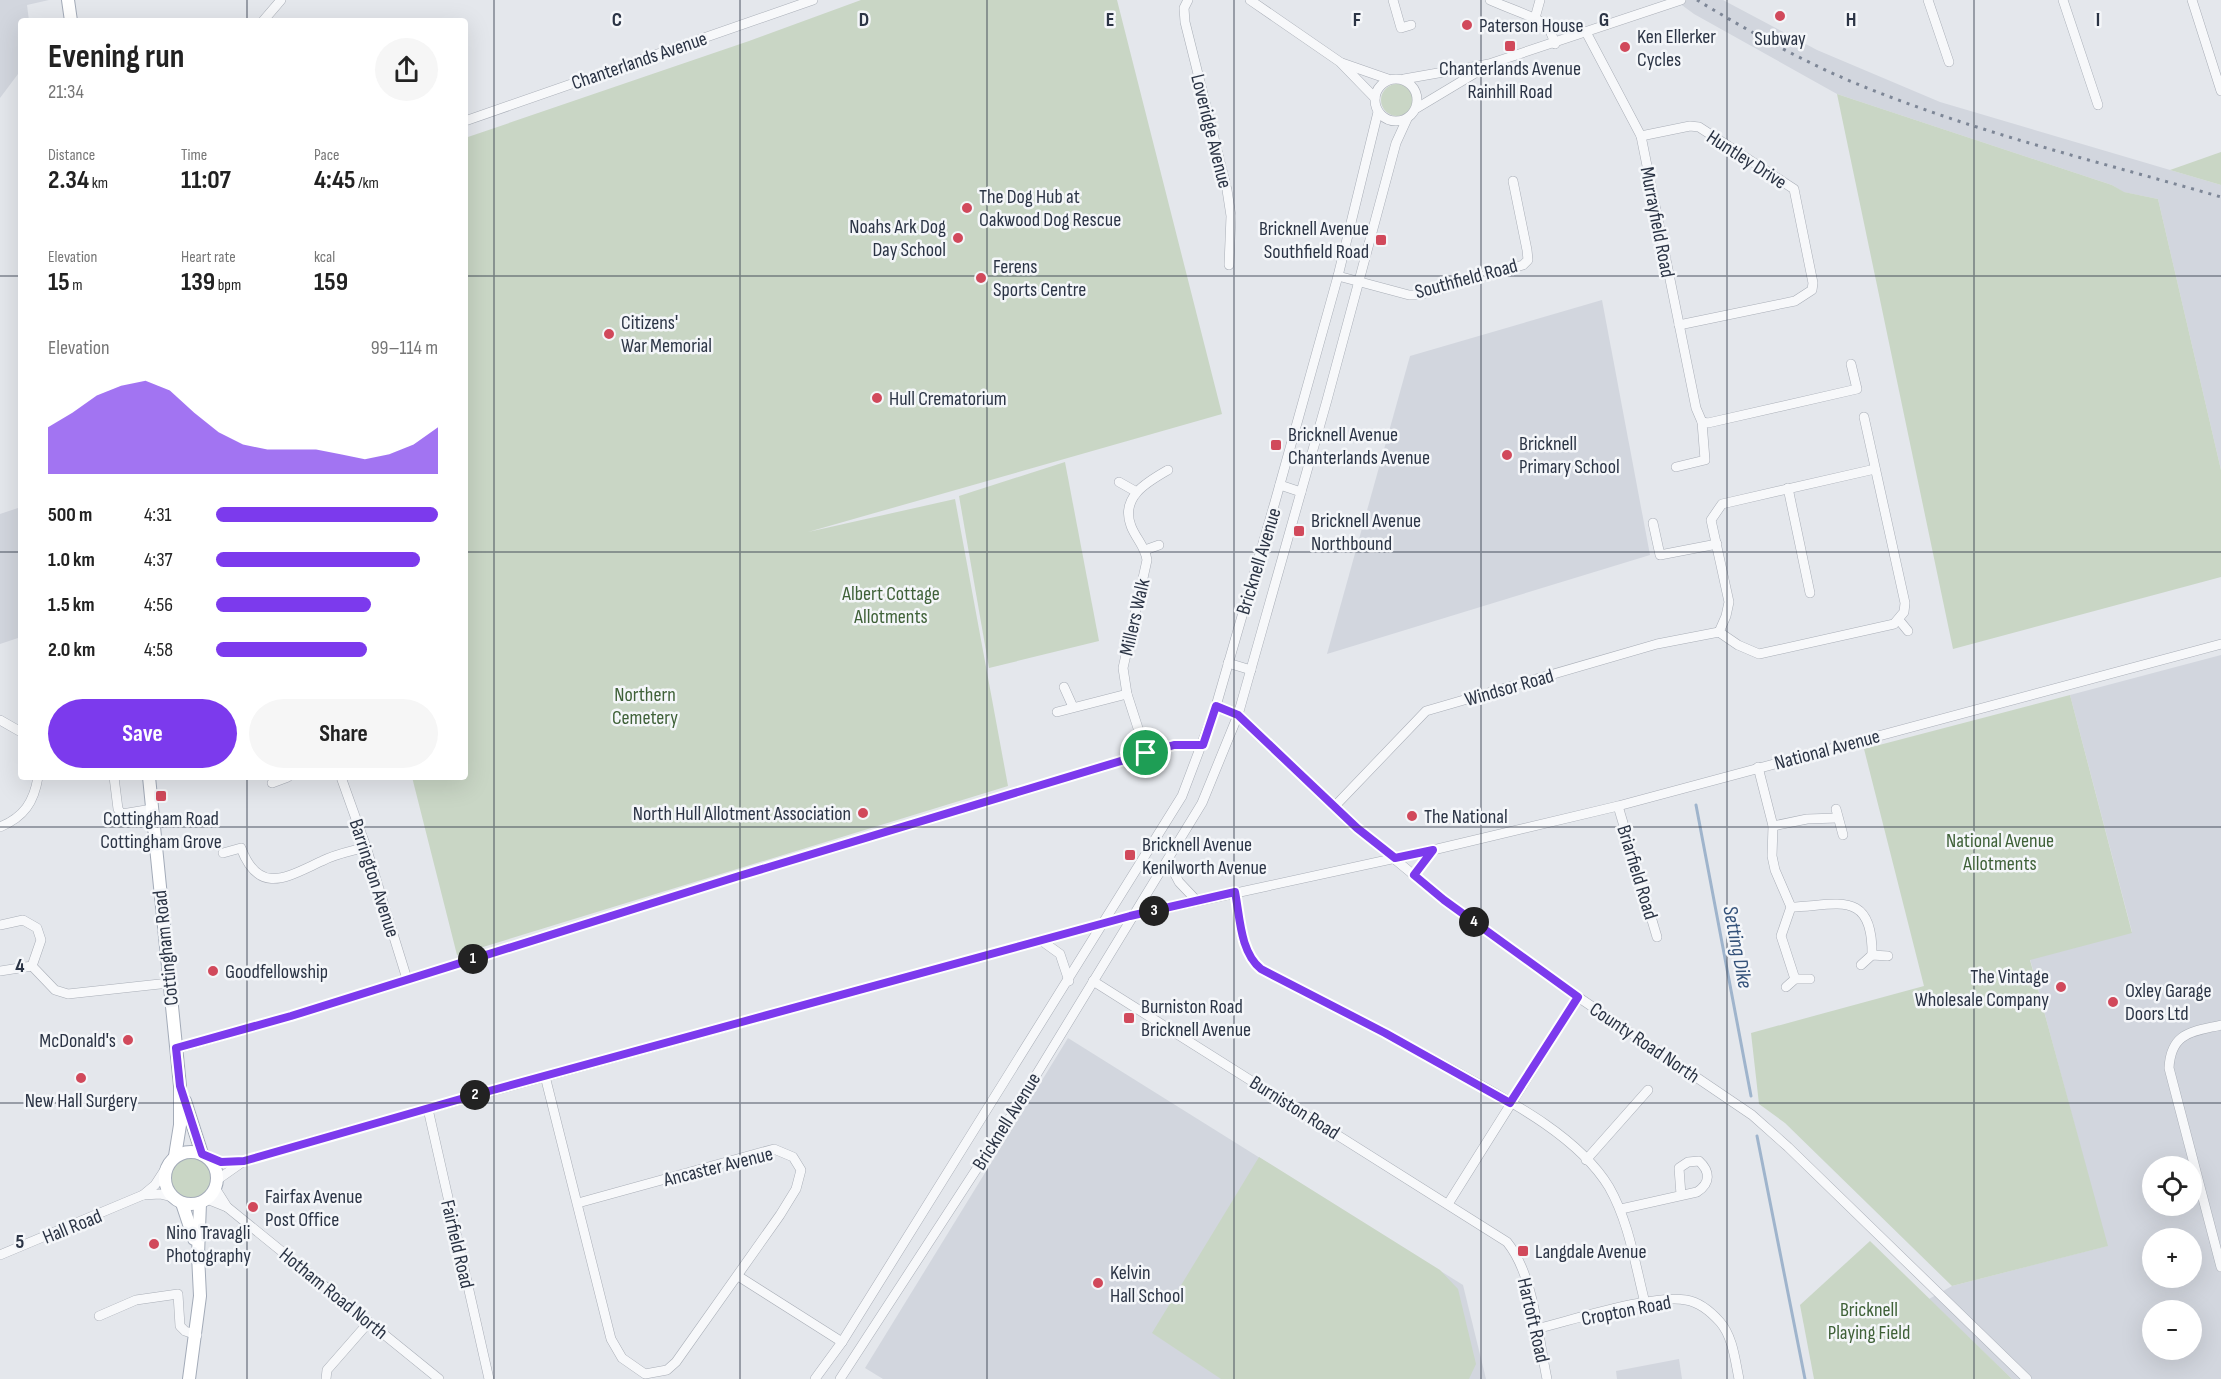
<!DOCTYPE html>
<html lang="en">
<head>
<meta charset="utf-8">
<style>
  :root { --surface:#fff; --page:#f6f6f6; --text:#222; --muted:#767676; --accent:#7c3aed }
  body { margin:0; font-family:"Sofia Sans Condensed",sans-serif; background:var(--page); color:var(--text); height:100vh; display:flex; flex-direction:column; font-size:22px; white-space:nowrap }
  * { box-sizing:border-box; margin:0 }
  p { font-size:20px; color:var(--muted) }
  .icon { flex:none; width:33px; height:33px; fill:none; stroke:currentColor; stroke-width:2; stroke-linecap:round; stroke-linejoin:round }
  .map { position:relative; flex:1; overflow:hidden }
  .sheet { position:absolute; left:18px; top:18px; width:450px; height:762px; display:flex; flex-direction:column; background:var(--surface); border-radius:6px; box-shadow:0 6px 24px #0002 }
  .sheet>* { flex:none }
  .buttons { position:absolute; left:2142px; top:1156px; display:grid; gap:12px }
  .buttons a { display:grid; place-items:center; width:60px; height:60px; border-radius:50%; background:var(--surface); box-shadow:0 6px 24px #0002; font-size:30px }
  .pin { position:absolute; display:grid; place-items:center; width:51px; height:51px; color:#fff; margin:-26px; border:3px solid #fff; border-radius:50%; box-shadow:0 2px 6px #0007 }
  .km { position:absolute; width:30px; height:30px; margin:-15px; border-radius:50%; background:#222; color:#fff; font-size:16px; line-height:30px; text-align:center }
  .round { display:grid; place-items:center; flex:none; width:63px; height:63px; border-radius:32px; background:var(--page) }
  .headline { display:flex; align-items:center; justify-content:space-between; height:102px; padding:0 30px }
  h1 { font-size:33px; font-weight:700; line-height:45px }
  .stats { display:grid; grid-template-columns:repeat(3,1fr); gap:9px; height:102px; padding:6px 30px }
  .stats div { display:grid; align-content:center }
  .stats b { font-size:26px; font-weight:700 }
  .stats small { font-size:16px; font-weight:400 }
  .stats p { font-size:16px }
  .chart { height:168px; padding:12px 30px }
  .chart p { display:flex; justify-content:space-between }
  .chart svg { width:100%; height:108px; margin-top:6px; fill:var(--accent); opacity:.7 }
  .primary-button { display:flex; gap:12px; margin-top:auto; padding:12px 30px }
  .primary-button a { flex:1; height:69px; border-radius:36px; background:var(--accent); color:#fff; font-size:24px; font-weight:700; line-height:69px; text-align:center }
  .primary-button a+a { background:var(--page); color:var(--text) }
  ul { padding:0 30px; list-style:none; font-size:20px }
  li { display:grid; grid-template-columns:96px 72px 1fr; align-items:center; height:45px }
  li i { height:15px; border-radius:8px; background:var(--accent) }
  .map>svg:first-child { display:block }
  .built { fill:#d2d6de; fill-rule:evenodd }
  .green { fill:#c9d6c5 }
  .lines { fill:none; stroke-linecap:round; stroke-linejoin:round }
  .stream { stroke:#9fb4cc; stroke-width:3 }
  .minor-casing { stroke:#a9aeb7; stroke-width:10 }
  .major-casing { stroke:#a3abb8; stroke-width:14 }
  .minor { stroke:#f7f8fa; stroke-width:9 }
  .major { stroke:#fff; stroke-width:12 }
  .rail { stroke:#7d8696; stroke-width:3; stroke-dasharray:3 6; stroke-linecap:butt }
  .route-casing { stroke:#fff; stroke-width:12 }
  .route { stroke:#7c3aed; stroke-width:8 }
  .grid { fill:none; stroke:#2b3445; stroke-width:1.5; stroke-opacity:0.55 }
  .poi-dot { fill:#d1495b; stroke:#f4f6f9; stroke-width:2 }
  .labels { text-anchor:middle; stroke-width:5; stroke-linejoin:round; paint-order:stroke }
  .poi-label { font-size:20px; fill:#2b3445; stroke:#f4f6f9; text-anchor:start }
  .street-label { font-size:20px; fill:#2b3445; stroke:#f4f6f9 }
  .park-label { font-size:20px; fill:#3f6138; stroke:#f4f6f9 }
  .water-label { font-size:21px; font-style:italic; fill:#34527a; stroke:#f4f6f9 }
  .grid-label { font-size:20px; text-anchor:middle; font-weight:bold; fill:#2b3445; stroke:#f4f6f9; stroke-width:5; stroke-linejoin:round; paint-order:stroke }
</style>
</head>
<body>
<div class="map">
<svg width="2221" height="1379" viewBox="0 0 2221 1379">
  <rect width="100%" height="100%" fill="#e4e7ec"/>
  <!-- built -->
  <g class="built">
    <polygon points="0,0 49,0 27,5 29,21 21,21 21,70 0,98"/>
    <polygon points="1675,0 1723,0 1817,50 1940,102 2221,185 2221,470 2158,199 2123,192 2112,185 1837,94 1694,14"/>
    <polygon points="1602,300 1650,555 1327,654 1410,356"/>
    <polygon points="21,507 21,637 0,644 0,514"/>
    <path d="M2221,655v724h-209l-83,-80 23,-13 155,-40 -77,-287 102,-27 -62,-237zM2152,1167h40v39h-40zM2152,1239h40v39h-40zM2152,1311h40v39h-40z"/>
    <polygon points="1068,1038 1463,1285 1486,1379 883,1379 865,1368"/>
    <polygon points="1679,1359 1682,1379 1617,1379 1616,1371"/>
  </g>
  <!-- green -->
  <g class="green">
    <polygon points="861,0 1117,0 1222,414 808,532 955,499 1008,786 457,955 412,777 465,777 465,138 749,41"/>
    <circle cx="1397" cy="100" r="16"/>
    <polygon points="1837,94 2112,185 2124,192 2158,199 2221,470 2221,577 1953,649"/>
    <polygon points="2221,152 2221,185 2170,170"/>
    <polygon points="1065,462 1099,641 989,668 959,496"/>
    <polygon points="2070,695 2132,933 2030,960 2108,1246 1952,1286 1785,1123 1759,1104 1751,1033 1924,986 1864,749"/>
    <circle cx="190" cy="1178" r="21"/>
    <polygon points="1259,1157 1440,1270 1458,1289 1476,1364 1469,1379 1221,1379 1152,1333"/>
    <polygon points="1870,1241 2012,1379 1814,1379 1800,1305"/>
  </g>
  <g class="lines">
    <!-- stream -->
    <g class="stream">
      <polyline points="1696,805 1751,1096"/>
      <polyline points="1757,1136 1805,1379"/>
    </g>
    <!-- minor casing -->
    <g class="minor-casing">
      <g id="minor">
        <polyline points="1188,0 1184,8 1185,22 1227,190 1231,216 1229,265"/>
        <polyline points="1250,0 1340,62 1375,98"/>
        <polyline points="1393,0 1401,28 1411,25"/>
        <path d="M1490,0c12,6 52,19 57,26 4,5 6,12 8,18"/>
        <polyline points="1928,0 1949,62"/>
        <polyline points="2063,0 2098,105"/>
        <polyline points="2192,0 2221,91"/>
        <polyline points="1535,18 1540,0"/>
        <polyline points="263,21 281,0"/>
        <polyline points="1586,32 1641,136 1696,408 1702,422 1705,460 1676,467"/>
        <polyline points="1342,63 1388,79"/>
        <circle cx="1396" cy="100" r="21"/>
        <polyline points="1404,79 1489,64 1681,0"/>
        <polyline points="1417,108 1482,69"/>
        <polyline points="465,121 813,0"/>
        <polyline points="1641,136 1690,126 1699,127 1794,189 1813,283 1812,290 1795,301 1679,325"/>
        <polyline points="1338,276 1409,295 1419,295 1523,265 1528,260 1527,250 1513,181"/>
        <polyline points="1702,422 1708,423 1857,389 1851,364"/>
        <polyline points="1119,482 1135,491"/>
        <polyline points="1280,485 1301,492"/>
        <polyline points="1788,488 1810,593"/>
        <polyline points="1653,523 1660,555 1717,544"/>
        <polyline points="1145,550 1159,545"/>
        <polyline points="1899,620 1908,631"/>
        <polyline points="1719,632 1726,616 1729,602 1711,520 1722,504 1875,469"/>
        <polyline points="1228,663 1251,670"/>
        <polyline points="1064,687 1073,707"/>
        <polyline points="1216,706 1238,715 1357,828 1444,900 1578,997 1752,1115 1788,1147 2027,1379"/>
        <polyline points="1057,712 1127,694"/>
        <polyline points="0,720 21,732"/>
        <path d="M1146,753l-19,-59 -4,-26 24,-108c-2,-14 -11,-21 -16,-34 -11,-29 16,-44 37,-56"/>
        <polyline points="1758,767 1773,826 1772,856 1775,870 1791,907 1781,936 1795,979"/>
        <polyline points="114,777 118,809 122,814 152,809"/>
        <polyline points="341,777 366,847 407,979"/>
        <polyline points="272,783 288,777"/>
        <polyline points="1335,806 1426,711 1657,644 1719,632 1738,645 1759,654 1894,624 1904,612 1905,603 1864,417"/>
        <polyline points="1618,806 1657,937"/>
        <polyline points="1836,809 1843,835"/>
        <polyline points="1773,826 1807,819 1837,818"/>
        <path d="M0,827c24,-10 34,-25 38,-50"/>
        <path d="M223,853l18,-5c18,48 46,29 81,13 13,-7 30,-10 44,-14"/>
        <polyline points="1168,861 1179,882 1196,900"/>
        <polyline points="1414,875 1433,850"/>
        <path d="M1235,892c5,25 5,60 26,77 61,31 121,62 181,95 54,30 134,68 167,123 20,35 26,77 36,116"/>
        <path d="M1791,907c45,-1 82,-19 81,48"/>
        <polyline points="0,925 23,920 37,928 41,940 32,966 0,971"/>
        <polyline points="1042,941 1060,954 1069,981"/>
        <polyline points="1861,965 1872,955 1888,956"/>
        <polyline points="32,966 55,990 68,994 169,983"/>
        <path d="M1093,981l414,261c27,33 31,95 40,137"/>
        <polyline points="1786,987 1795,979 1810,979"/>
        <path d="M2221,1025c-29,7 -50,7 -52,43l52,199"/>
        <polyline points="176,1049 291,1016 739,876 1174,745 1203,745"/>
        <polyline points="545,1076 611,1339 622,1358 645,1374 667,1370 676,1362 780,1215 796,1189 801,1170 793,1157 774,1149 578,1203"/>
        <polyline points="428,1109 489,1379"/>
        <polyline points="208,1158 221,1162 241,1162"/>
        <polyline points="1586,1160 1648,1090"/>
        <polyline points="217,1180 244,1161 336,1134 1130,916 1433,850 1618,806 2221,644"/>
        <polyline points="215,1188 227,1207"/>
        <polyline points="143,1195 160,1194 172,1197"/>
        <polyline points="207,1199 227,1207 439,1379"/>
        <polyline points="1448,1204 1578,997"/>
        <path d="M1621,1209l76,-17c14,-9 13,-21 2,-31l-11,1 -9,6 2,27"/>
        <polyline points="0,1255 143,1195 155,1185 166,1168"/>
        <polyline points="738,1276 842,1342"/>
        <polyline points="99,1316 136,1300 178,1294 180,1326 185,1331 197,1335"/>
        <path d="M1536,1329c37,-9 116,-35 150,-29 13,2 26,13 34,22 13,15 15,38 19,57"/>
        <polyline points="326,1379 327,1370 369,1322"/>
        <polyline points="815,1379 842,1342 1182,796 1216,706 1275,502 1338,276 1378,112"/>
        <polyline points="840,1379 1013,1113 1202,803 1238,715 1327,400 1396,143 1407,119"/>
      </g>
    </g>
    <!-- major casing -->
    <g class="major-casing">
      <g id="major">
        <polyline points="68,0 71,21"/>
        <polyline points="149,777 180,1086 180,1125 175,1156"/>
        <polyline points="185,1101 202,1154"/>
        <circle cx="191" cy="1178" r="26"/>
        <polyline points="182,1203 194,1239"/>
        <polyline points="189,1379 200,1296 198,1255 200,1203"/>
      </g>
    </g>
    <!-- minor -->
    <use href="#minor" class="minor"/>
    <!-- major -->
    <use href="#major" class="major"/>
    <!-- rail -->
    <path class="rail" d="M1697,0c58,35 119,69 183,93 110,43 227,71 341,104"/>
  </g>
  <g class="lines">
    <!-- route casing -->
    <g class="route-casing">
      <path id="route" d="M1216,706l22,9 119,113 38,30 38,-8 -19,25 30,25 134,97 -68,106 -125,-70 -124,-64c-21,-17 -21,-52 -26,-77l-105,24 -659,180 -227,65 -23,1 -19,-8 -22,-68 -4,-38 115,-32 448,-140 435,-131h29z"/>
    </g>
    <!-- route -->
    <use href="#route" class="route"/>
  </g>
  <!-- grid -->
  <path class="grid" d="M247,0v21M494,0v1379M740,0v1379M987,0v1379M1234,0v1379M1481,0v1379M1727,0v1379M1974,0v1379M0,276h21M465,276h1756M0,552h21M465,552h1756M247,777v602M0,827h2221M0,1103h2221"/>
  <!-- markers -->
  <g class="poi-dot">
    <circle cx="1780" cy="16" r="6"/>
    <circle cx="1467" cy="25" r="6"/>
    <rect x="1504" y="40" width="12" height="12" rx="3"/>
    <circle cx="1625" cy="47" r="6"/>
    <circle cx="967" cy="208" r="6"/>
    <circle cx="958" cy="238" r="6"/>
    <rect x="1375" y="234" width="12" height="12" rx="3"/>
    <circle cx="981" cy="278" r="6"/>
    <circle cx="609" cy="334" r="6"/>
    <circle cx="877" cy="398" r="6"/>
    <rect x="1270" y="439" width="12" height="12" rx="3"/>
    <circle cx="1507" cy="455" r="6"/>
    <rect x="1293" y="525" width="12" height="12" rx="3"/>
    <rect x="155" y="790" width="12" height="12" rx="3"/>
    <circle cx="863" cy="813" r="6"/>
    <circle cx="1412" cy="816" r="6"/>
    <rect x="1124" y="849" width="12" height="12" rx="3"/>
    <circle cx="213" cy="971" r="6"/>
    <circle cx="2061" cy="987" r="6"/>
    <circle cx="2113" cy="1002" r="6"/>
    <rect x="1123" y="1012" width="12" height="12" rx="3"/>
    <circle cx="128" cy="1040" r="6"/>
    <circle cx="81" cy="1078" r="6"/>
    <circle cx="253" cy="1207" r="6"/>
    <circle cx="154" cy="1244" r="6"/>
    <rect x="1517" y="1245" width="12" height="12" rx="3"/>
    <circle cx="1098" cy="1283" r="6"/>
  </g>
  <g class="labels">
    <!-- poi labels -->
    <g class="poi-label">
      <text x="1479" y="32">Paterson House</text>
      <text x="1637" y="43">Ken Ellerker<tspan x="1637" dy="23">Cycles</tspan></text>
      <text x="1780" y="45" text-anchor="middle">Subway</text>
      <text x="1510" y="75" text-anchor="middle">Chanterlands Avenue<tspan x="1510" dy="23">Rainhill Road</tspan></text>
      <text x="979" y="203">The Dog Hub at<tspan x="979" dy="23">Oakwood Dog Rescue</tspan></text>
      <text x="946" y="233" text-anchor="end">Noahs Ark Dog<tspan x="946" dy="23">Day School</tspan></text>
      <text x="1369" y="235" text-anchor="end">Bricknell Avenue<tspan x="1369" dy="23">Southfield Road</tspan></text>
      <text x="993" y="273">Ferens<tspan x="993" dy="23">Sports Centre</tspan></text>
      <text x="621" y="329">Citizens'<tspan x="621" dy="23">War Memorial</tspan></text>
      <text x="889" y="405">Hull Crematorium</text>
      <text x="1288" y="441">Bricknell Avenue<tspan x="1288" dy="23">Chanterlands Avenue</tspan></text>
      <text x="1519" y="450">Bricknell<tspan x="1519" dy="23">Primary School</tspan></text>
      <text x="1311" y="527">Bricknell Avenue<tspan x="1311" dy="23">Northbound</tspan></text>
      <text x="851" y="820" text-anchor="end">North Hull Allotment Association</text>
      <text x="1424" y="823">The National</text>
      <text x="161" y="825" text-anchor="middle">Cottingham Road<tspan x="161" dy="23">Cottingham Grove</tspan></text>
      <text x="1142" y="851">Bricknell Avenue<tspan x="1142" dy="23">Kenilworth Avenue</tspan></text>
      <text x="225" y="978">Goodfellowship</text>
      <text x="2049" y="983" text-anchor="end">The Vintage<tspan x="2049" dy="23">Wholesale Company</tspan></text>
      <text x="2125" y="997">Oxley Garage<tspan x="2125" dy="23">Doors Ltd</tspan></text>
      <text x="1141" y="1013">Burniston Road<tspan x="1141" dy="23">Bricknell Avenue</tspan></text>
      <text x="116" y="1047" text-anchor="end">McDonald's</text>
      <text x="81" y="1107" text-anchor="middle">New Hall Surgery</text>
      <text x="265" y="1203">Fairfax Avenue<tspan x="265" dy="23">Post Office</tspan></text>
      <text x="166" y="1239">Nino Travagli<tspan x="166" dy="23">Photography</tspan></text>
      <text x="1535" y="1258">Langdale Avenue</text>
      <text x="1110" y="1279">Kelvin<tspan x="1110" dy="23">Hall School</tspan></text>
    </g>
    <!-- street labels -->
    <g class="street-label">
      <text transform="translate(639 60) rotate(-19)" y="7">Chanterlands Avenue</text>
      <text transform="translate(1212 131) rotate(76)" y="7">Loveridge Avenue</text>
      <text transform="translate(1747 159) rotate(33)" y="7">Huntley Drive</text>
      <text transform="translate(1658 222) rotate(79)" y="7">Murrayfield Road</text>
      <text transform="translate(1466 278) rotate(-15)" y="7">Southfield Road</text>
      <text transform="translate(1258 561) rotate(-73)" y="7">Bricknell Avenue</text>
      <text transform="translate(1134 617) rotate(-77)" y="7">Millers Walk</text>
      <text transform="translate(1509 687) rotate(-16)" y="7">Windsor Road</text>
      <text transform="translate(1827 749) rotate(-15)" y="7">National Avenue</text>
      <text transform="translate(1638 872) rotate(73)" y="7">Briarfield Road</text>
      <text transform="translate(375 878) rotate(72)" y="7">Barrington Avenue</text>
      <text transform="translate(165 948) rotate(-96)" y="7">Cottingham Road</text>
      <text transform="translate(1645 1042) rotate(34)" y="7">County Road North</text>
      <text transform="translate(1295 1107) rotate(32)" y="7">Burniston Road</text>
      <text transform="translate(1006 1121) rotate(-58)" y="7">Bricknell Avenue</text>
      <text transform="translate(718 1166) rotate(-14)" y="7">Ancaster Avenue</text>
      <text transform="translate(72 1226) rotate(-22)" y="7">Hall Road</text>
      <text transform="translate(458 1244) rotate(77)" y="7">Fairfield Road</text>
      <text transform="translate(334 1293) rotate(39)" y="7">Hotham Road North</text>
      <text transform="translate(1626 1310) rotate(-11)" y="7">Cropton Road</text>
      <text transform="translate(1534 1320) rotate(77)" y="7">Hartoft Road</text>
    </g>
    <!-- park labels -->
    <g class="park-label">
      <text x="891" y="600">Albert Cottage<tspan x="891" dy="23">Allotments</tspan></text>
      <text x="645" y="701">Northern<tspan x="645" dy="23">Cemetery</tspan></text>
      <text x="2000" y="847">National Avenue<tspan x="2000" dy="23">Allotments</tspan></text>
      <text x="1869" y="1316">Bricknell<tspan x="1869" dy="23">Playing Field</tspan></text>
    </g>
    <!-- water labels -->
    <g class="water-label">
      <text transform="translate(1738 947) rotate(79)" y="7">Setting Dike</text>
    </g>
  </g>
  <g class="grid-label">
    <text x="617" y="26">C</text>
    <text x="864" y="26">D</text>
    <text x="1110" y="26">E</text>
    <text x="1357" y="26">F</text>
    <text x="1604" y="26">G</text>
    <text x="1851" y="26">H</text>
    <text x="2098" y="26">I</text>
    <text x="20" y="972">4</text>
    <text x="20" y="1248">5</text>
  </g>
</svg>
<div class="buttons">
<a><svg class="icon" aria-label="locate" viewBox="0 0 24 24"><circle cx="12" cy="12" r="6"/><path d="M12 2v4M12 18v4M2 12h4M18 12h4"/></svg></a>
<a>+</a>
<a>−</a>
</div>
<div class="pin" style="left:1146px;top:753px;background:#1e9e55"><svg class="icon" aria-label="arrive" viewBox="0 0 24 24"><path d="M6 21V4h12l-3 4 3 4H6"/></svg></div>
<b class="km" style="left:473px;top:959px">1</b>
<b class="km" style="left:475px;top:1095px">2</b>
<b class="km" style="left:1154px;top:911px">3</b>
<b class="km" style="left:1474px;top:922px">4</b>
<section class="sheet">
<div class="headline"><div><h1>Evening run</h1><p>21:34</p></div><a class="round"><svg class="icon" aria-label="share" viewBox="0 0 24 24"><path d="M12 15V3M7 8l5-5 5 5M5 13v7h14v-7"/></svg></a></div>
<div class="stats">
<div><p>Distance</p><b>2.34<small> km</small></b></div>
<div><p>Time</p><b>11:07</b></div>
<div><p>Pace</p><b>4:45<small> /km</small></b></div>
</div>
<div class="stats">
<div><p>Elevation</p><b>15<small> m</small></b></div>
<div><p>Heart rate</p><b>139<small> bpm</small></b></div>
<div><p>kcal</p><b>159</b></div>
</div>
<div class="chart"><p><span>Elevation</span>99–114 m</p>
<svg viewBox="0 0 160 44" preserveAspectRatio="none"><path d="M0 44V25L10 19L20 12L30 8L40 6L50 10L60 19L70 27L80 32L90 34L100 34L110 34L120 36L130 38L140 36L150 32L160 25V44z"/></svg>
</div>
<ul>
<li><b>500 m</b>4:31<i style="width:100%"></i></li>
<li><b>1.0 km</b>4:37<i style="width:92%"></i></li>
<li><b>1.5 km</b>4:56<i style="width:70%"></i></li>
<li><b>2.0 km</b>4:58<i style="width:68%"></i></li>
</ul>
<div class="primary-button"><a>Save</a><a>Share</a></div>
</section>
</div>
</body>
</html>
